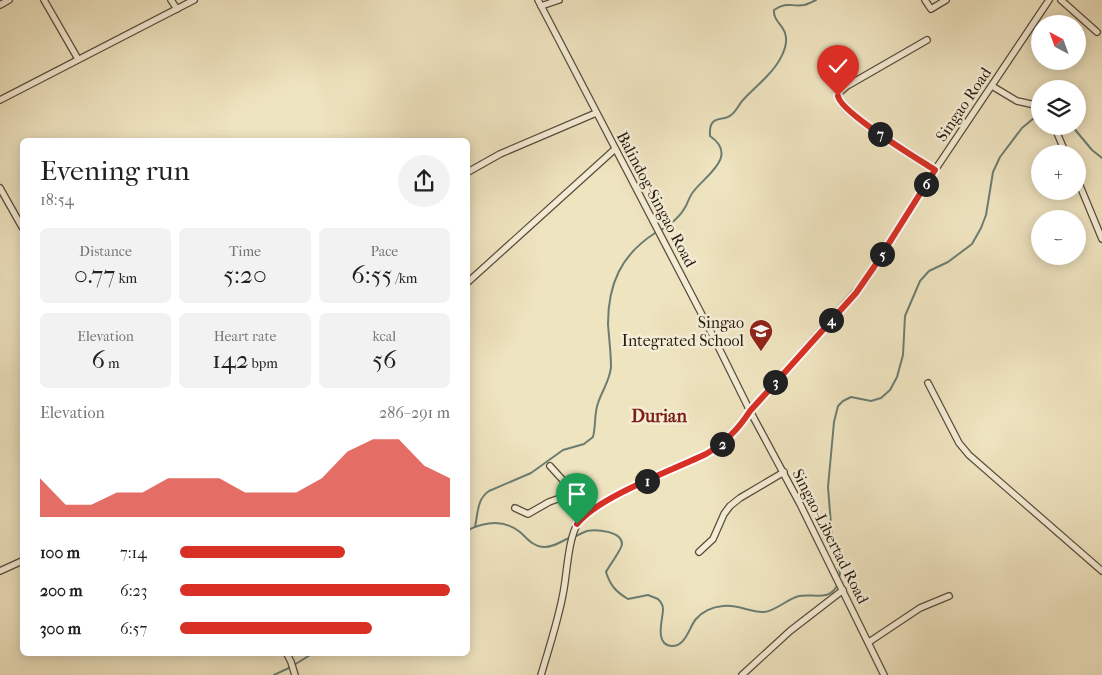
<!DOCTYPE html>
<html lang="en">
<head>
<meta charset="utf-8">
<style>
  :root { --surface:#fff; --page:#f2f2f2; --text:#202124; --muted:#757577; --accent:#d93025 }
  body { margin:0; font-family:"IM FELL French Canon",serif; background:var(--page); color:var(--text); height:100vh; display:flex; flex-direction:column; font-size:19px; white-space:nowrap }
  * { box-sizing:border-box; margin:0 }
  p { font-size:16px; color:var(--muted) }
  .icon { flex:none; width:28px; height:28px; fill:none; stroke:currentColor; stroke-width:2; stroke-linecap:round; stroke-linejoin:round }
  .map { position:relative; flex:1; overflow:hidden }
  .sheet { position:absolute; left:20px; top:138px; width:450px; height:518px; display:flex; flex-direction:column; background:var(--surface); border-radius:8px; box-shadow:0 2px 12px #0003 }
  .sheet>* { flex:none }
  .needle { width:32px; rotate:319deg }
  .fabs { position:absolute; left:1031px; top:15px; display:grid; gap:10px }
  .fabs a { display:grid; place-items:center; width:55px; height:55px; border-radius:50%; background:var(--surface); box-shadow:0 2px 12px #0003; font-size:25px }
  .pin { position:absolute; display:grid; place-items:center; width:42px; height:42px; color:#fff; margin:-51px -21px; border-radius:50% 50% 50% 0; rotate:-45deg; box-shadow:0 0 5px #0007 }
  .pin .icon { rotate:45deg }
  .km { position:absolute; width:25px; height:25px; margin:-12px; border-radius:50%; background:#222; color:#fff; font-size:14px; line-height:25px; text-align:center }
  .round { display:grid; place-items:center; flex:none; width:52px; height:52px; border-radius:26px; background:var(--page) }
  .overview { display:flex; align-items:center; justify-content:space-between; height:85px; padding:0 20px }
  h1 { font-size:28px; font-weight:600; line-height:38px }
  .metrics { display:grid; grid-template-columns:repeat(3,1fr); gap:8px; height:85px; padding:5px 20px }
  .metrics div { display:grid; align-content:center; border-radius:8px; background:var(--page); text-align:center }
  .metrics b { font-size:25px; font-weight:600 }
  .metrics small { font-size:14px; font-weight:400 }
  .metrics p { font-size:14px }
  .chart { height:140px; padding:10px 20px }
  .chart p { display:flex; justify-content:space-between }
  .chart svg { width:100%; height:90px; margin-top:5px; fill:var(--accent); opacity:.7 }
  ul { padding:0 20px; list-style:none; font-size:16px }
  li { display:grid; grid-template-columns:80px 60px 1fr; align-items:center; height:38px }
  li i { height:12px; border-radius:6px; background:var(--accent) }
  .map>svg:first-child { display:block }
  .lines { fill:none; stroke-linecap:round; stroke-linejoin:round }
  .stream { stroke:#6b7d72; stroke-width:2 }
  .minor-casing { stroke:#584d3c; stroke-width:8 }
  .minor { stroke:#f5edd6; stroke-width:5.5 }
  .route-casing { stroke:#fff; stroke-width:10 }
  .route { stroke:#d93025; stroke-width:6 }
  .labels { text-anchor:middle; stroke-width:5; stroke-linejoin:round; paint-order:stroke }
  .street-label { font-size:16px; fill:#251b10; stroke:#f5edd6 }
  .poi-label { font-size:16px; fill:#251b10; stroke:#f5edd6; text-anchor:end }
  .neighbourhood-label { font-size:18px; font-weight:bold; fill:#7a1f14; stroke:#f5edd6 }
</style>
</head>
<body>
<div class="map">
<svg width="1102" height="675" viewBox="0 0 1102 675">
  <rect width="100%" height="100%" fill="#efe4c0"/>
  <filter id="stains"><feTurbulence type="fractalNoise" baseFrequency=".004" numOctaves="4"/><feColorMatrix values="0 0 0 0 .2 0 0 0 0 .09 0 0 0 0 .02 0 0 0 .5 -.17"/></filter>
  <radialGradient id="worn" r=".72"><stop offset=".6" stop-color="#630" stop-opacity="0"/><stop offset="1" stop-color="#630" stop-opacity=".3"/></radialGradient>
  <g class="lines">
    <!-- stream -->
    <g class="stream">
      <polyline points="1072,126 1092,150 1102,158"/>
      <path d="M661,230c11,-7 19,-13 25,-24 2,-5 4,-10 7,-14 13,-17 46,-36 17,-56 0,-5 -1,-10 3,-14 5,-5 13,-2 18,-7 5,-3 8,-11 12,-15 8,-9 17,-16 25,-25 9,-9 22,-28 17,-42 -3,-9 -12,-13 -11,-23 13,-9 17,-3 30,-5 4,-1 8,-3 12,-5"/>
      <path d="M475,527c3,-14 2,-28 14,-36l42,-18 32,-23 21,-6 9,-7c3,-11 1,-23 5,-34 4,-12 12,-23 13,-36 0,-14 -2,-29 -3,-43 0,-40 13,-69 47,-91"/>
      <path d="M468,530c17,-8 36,-11 52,2 7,6 12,14 23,15 9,1 17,-5 26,-9"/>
      <path d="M576,536c4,-2 8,-4 11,-5 9,-2 35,0 35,13 0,5 -13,22 -16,28 4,13 10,20 22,27l20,-4 10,4c3,3 5,6 5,10 0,10 -9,35 8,37 15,1 18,-19 25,-27 7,-8 16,-12 27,-13 15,-2 28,7 41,6 12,-1 23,-13 35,-16 15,-3 28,6 38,-10"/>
      <polyline points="839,578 840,573 833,549 828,487 834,422 838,406 843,401 851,397 871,401 881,398 890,390 897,377 903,355 905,316 920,281 929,271 948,262 972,244 981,228 986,215 993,172 1000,157 1022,128 1040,113"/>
      <polyline points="294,665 315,652"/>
      <polyline points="274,675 291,667"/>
    </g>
    <!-- minor casing -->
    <g class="minor-casing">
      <g id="minor">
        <polyline points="44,0 78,59"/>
        <polyline points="171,0 177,9"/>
        <polyline points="538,0 712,334 750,411 800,504 884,675"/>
        <polyline points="925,0 931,9 946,0"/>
        <polyline points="1061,0 1097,32"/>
        <polyline points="0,5 9,0"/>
        <polyline points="541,6 559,0"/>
        <path d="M927,40l-80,46 -8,7 -1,4c2,16 80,62 97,73"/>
        <polyline points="992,86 1017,101 1040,106"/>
        <polyline points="0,100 194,0"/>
        <polyline points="1054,126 1066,154"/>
        <polyline points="468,172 500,154 596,113"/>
        <polyline points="1078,181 1102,239"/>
        <polyline points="0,188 22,227"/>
        <polyline points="468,282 615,149"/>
        <polyline points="928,383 959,443 969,455 1102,571"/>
        <polyline points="550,466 591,511"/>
        <polyline points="515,508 528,514 549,502 574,493"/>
        <polyline points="699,552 713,539 724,514 730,506 740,498 784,472"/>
        <polyline points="0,571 22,561"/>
        <polyline points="869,642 920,608 949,596"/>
        <polyline points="286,652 291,662 295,675"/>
        <path d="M541,675c8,-27 17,-54 22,-81 4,-19 5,-56 15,-71 15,-23 100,-56 128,-69 19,-11 32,-24 44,-43l116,-131 69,-110 114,-170"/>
        <polyline points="742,675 790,631 843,590"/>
      </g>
    </g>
    <!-- minor -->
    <use href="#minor" class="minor"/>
  </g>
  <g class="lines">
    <!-- route casing -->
    <g class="route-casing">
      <path id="route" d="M577,524c21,-27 96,-54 129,-70 19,-11 32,-24 44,-43l106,-118 18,-26 61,-97c-17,-11 -95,-58 -97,-74"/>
    </g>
    <!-- route -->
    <use href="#route" class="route"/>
  </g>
  <!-- icons -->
  <defs>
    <g id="school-pin" transform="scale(1.25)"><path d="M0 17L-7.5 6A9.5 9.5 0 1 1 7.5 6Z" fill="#8f2418" stroke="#f5edd6"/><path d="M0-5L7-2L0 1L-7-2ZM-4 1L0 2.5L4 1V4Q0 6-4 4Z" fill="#fff"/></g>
  </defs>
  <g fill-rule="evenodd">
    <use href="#school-pin" x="761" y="331"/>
  </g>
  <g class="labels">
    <!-- street labels -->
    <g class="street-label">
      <text transform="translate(963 104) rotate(-56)" y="6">Singao Road</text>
      <text transform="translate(657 199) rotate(62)" y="6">Balindog-Singao Road</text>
      <text transform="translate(831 536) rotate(63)" y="6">Singao-Libertad Road</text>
    </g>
    <!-- poi labels -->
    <g class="poi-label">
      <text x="744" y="328">Singao<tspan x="744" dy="18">Integrated School</tspan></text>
    </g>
    <!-- neighbourhood labels -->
    <g class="neighbourhood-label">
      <text x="659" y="422">Durian</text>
    </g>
  </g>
  <rect width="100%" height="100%" filter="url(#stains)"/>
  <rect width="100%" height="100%" fill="url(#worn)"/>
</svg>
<div class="fabs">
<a><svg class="needle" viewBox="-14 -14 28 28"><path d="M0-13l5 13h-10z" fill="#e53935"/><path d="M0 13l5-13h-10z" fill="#757577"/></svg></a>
<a><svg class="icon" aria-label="layers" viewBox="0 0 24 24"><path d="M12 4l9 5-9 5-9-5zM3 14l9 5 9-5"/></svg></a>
<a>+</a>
<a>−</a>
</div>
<div class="pin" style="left:577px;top:524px;background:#1e9e55"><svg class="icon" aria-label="arrive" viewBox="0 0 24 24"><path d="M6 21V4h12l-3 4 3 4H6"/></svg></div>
<div class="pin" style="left:838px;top:96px;background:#d93025"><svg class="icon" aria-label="check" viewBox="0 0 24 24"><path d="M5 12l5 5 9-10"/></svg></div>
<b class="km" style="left:647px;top:481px">1</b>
<b class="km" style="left:722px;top:444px">2</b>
<b class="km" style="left:775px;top:382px">3</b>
<b class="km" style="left:831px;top:320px">4</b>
<b class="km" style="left:882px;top:254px">5</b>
<b class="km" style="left:926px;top:184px">6</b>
<b class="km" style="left:880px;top:134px">7</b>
<section class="sheet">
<div class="overview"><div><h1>Evening run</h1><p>18:54</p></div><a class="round"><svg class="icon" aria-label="share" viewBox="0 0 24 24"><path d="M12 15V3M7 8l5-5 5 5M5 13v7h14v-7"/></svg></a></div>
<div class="metrics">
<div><p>Distance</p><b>0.77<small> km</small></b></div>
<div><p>Time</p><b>5:20</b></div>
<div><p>Pace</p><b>6:55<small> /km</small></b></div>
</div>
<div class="metrics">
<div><p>Elevation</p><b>6<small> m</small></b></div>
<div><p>Heart rate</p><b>142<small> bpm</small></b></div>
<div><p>kcal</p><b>56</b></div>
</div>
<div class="chart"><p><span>Elevation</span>286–291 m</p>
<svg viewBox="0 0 160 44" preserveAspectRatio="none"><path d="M0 44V25L10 38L20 38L30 32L40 32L50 25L60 25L70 25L80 32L90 32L100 32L110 25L120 12L130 6L140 6L150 19L160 25V44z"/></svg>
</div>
<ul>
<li><b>100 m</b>7:14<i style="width:61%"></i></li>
<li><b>200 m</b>6:23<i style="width:100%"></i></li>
<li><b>300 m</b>6:57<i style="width:71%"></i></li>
</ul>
</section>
</div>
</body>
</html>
